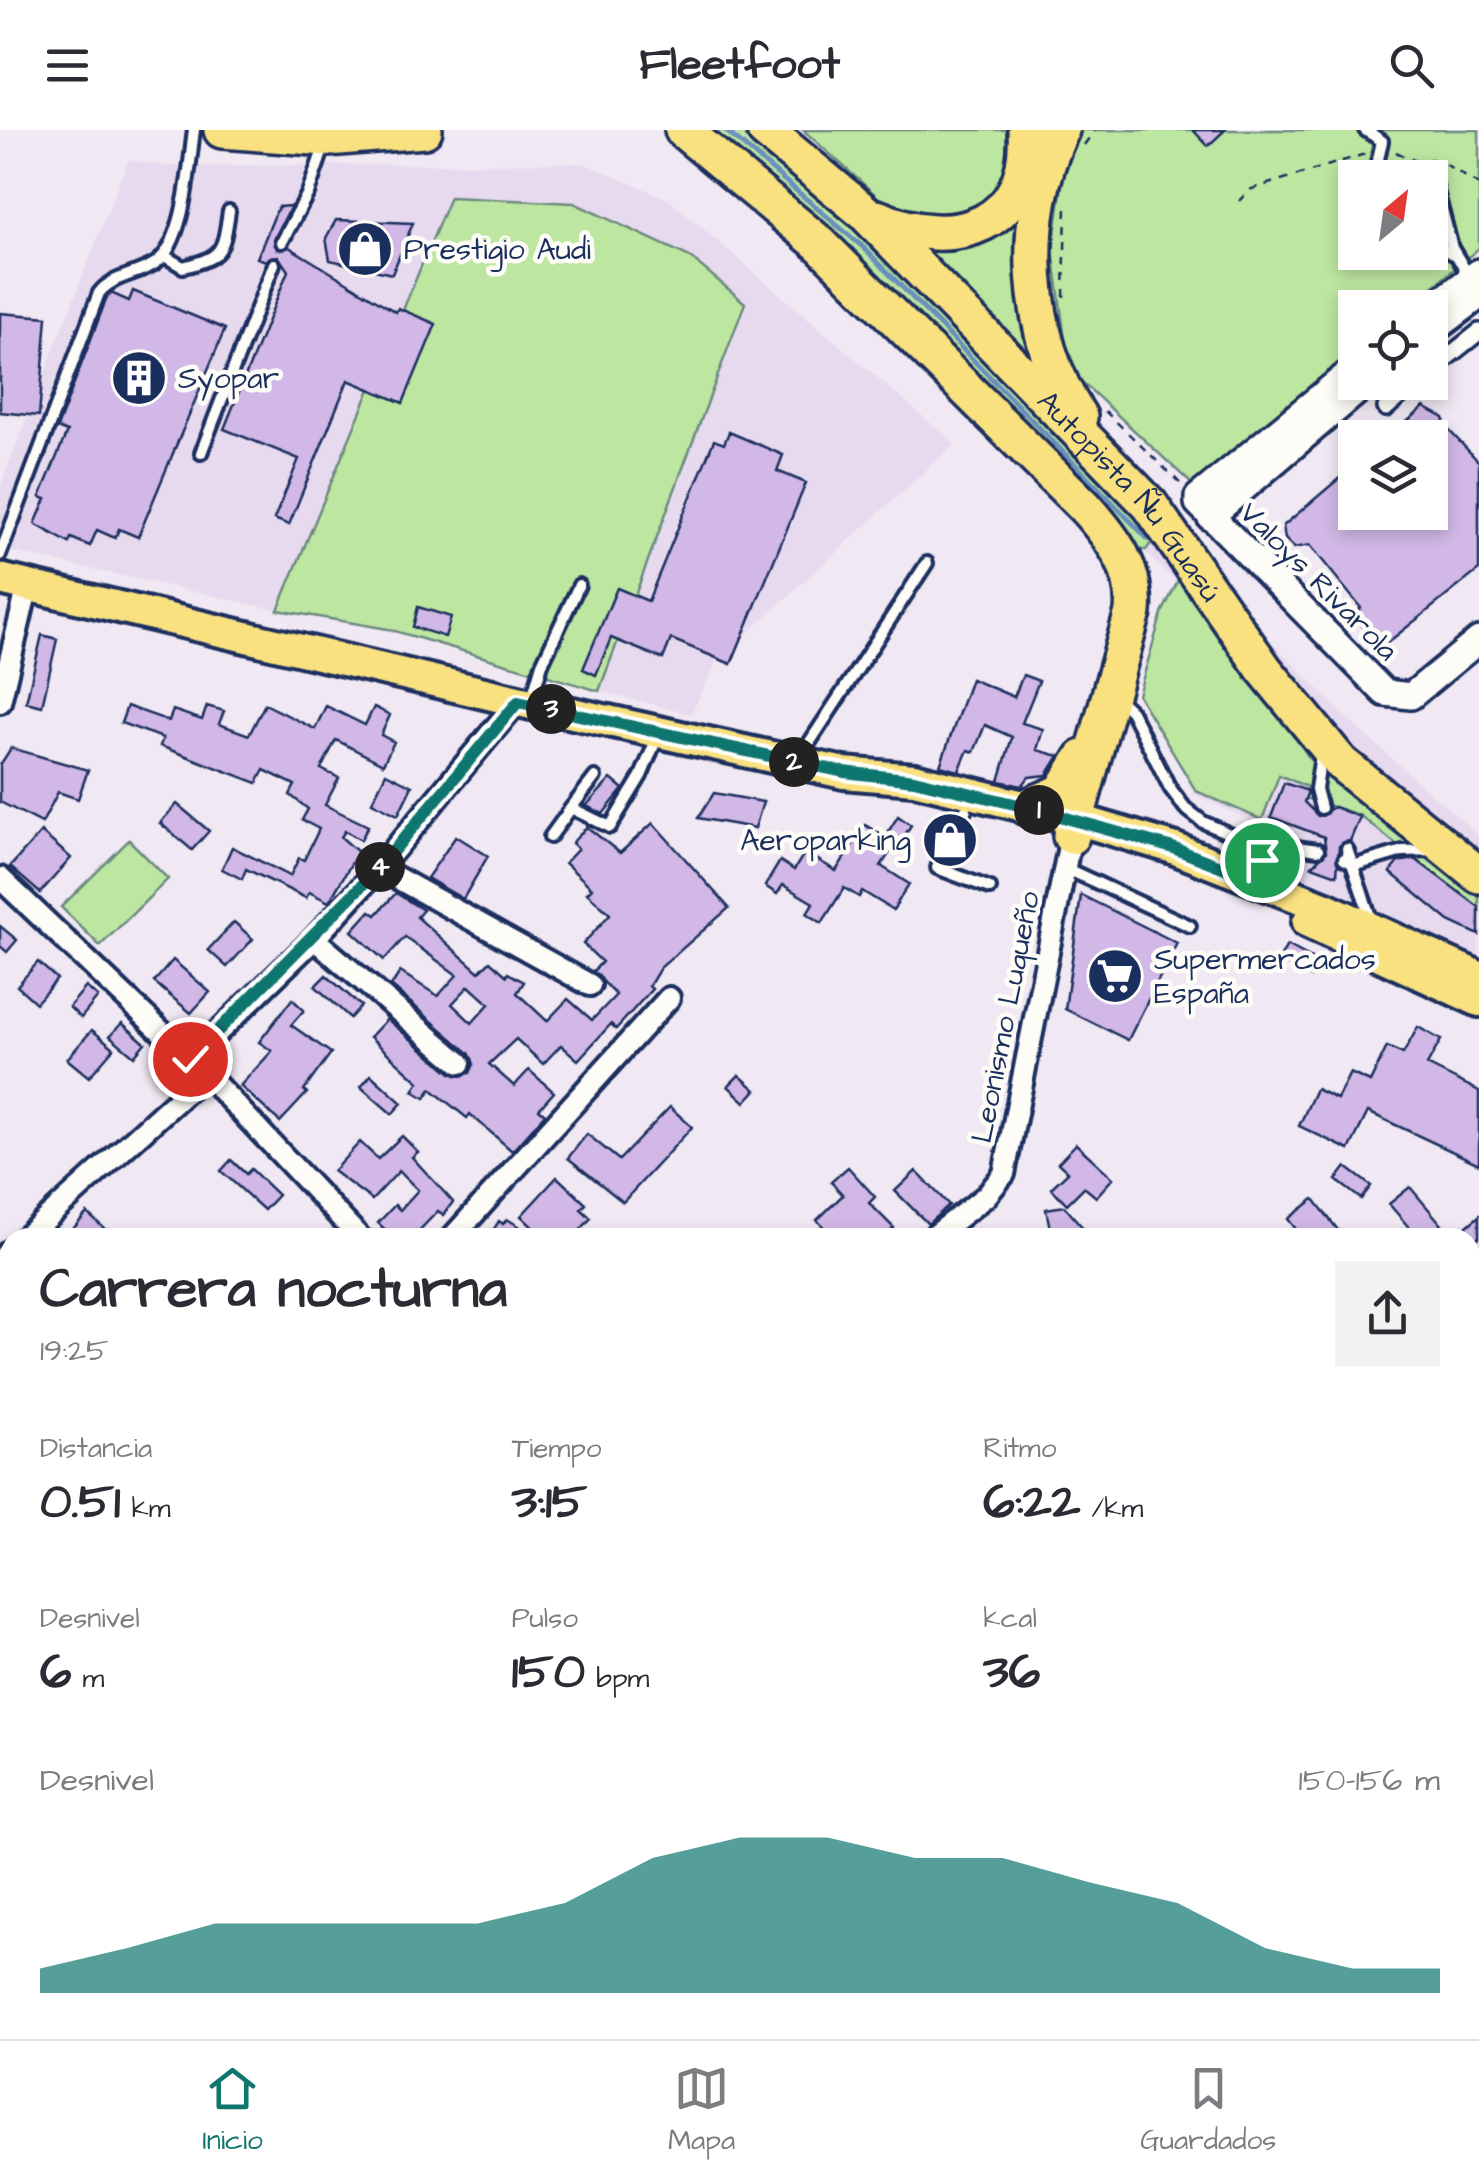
<!DOCTYPE html>
<html lang="es">
<head>
<meta charset="utf-8">
<style>
  :root { --surface:#fff; --page:#f2f2f3; --text:#2b2b33; --muted:#7c7c81; --line:#e1e1e2; --accent:#0f766e }
  body { margin:0; font-family:"Architects Daughter",sans-serif; background:var(--page); color:var(--text); height:100vh; display:flex; flex-direction:column; font-size:38px; white-space:nowrap }
  * { box-sizing:border-box; margin:0 }
  p { font-size:32px; color:var(--muted) }
  .icon { flex:none; width:55px; height:55px; fill:none; stroke:currentColor; stroke-width:2; stroke-linecap:round; stroke-linejoin:round }
  .map { position:relative; flex:1; overflow:hidden }
  .sheet { position:absolute; left:0px; top:1098px; width:1480px; height:812px; display:flex; flex-direction:column; background:var(--surface); border-radius:30px 30px 0 0; box-shadow:0 5px 15px #0003 }
  .sheet>* { flex:none }
  .needle { width:65px; rotate:29deg }
  .buttons { position:absolute; left:1338px; top:30px; display:grid; gap:20px }
  .buttons a { display:grid; place-items:center; width:110px; height:110px; border-radius:0px; background:var(--surface); box-shadow:0 5px 15px #0003; font-size:50px }
  .pin { position:absolute; display:grid; place-items:center; width:85px; height:85px; color:#fff; margin:-42px; border:5px solid #fff; border-radius:50%; box-shadow:0 2px 10px #0007 }
  .km { position:absolute; width:50px; height:50px; margin:-25px; border-radius:50%; background:#222; color:#fff; font-size:28px; line-height:50px; text-align:center }
  .round { display:grid; place-items:center; flex:none; width:105px; height:105px; border-radius:0px; background:var(--page) }
  .head { display:flex; align-items:center; justify-content:space-between; height:170px; padding:0 40px }
  h1 { font-size:55px; font-weight:700; line-height:75px }
  .figures { display:grid; grid-template-columns:repeat(3,1fr); gap:15px; height:170px; padding:10px 40px }
  .figures div { display:grid; align-content:center }
  .figures b { font-size:50px; font-weight:700 }
  .figures small { font-size:28px; font-weight:400 }
  .figures p { font-size:28px }
  .chart { height:280px; padding:20px 40px }
  .chart p { display:flex; justify-content:space-between }
  .chart svg { width:100%; height:180px; margin-top:10px; fill:var(--accent); opacity:.7 }
  header { display:flex; justify-content:space-between; align-items:center; height:130px; padding:0 40px; background:var(--surface); font-size:45px; font-weight:700 }
  .dock { display:flex; justify-content:space-around; align-items:center; height:140px; border-top:2px solid var(--line); background:var(--surface); font-size:28px; color:var(--muted) }
  .dock a { display:grid; justify-items:center; gap:5px }
  .dock .active { color:var(--accent) }
  .map>svg:first-child { display:block }
  .built { fill:#e7daee }
  .green { fill:#bde6a1; stroke:#6c8a80; stroke-width:2.5; fill-rule:evenodd }
  .lines { fill:none; stroke-linecap:round; stroke-linejoin:round }
  .stream { stroke:#6b90bd; stroke-width:5 }
  .building { fill:#d1b8e6; stroke:#1b2f5e; stroke-width:2.5; fill-rule:evenodd }
  .service-casing { stroke:#1b2f5e; stroke-width:18 }
  .pedestrian-casing { stroke:#1b2f5e; stroke-width:22 }
  .minor-casing { stroke:#1b2f5e; stroke-width:28 }
  .tertiary-casing { stroke:#1b2f5e; stroke-width:32 }
  .primary-casing { stroke:#1b2f5e; stroke-width:38 }
  .motorway-casing { stroke:#1b2f5e; stroke-width:42 }
  .path { stroke:#1b2f5e; stroke-width:2.5; stroke-dasharray:8 8; stroke-linecap:butt }
  .service { stroke:#fdfcf7; stroke-width:10 }
  .pedestrian { stroke:#fdfcf7; stroke-width:15 }
  .minor { stroke:#fdfcf7; stroke-width:20 }
  .tertiary { stroke:#fdfcf7; stroke-width:25 }
  .primary { stroke:#fae180; stroke-width:30 }
  .motorway { stroke:#fae180; stroke-width:35 }
  .route-casing { stroke:#fff; stroke-width:20 }
  .route { stroke:#0f766e; stroke-width:12 }
  .labels { text-anchor:middle; stroke-width:9; stroke-linejoin:round; paint-order:stroke }
  .poi-label { font-size:30px; fill:#1b2f5e; stroke:#fdfcf7; text-anchor:start }
  .street-label { font-size:30px; fill:#1b2f5e; stroke:#fdfcf7 }
</style>
</head>
<body>
<header><svg class="icon" aria-label="menu" viewBox="0 0 24 24"><path d="M4 6h16M4 12h16M4 18h16"/></svg>Fleetfoot<svg class="icon" aria-label="search" viewBox="0 0 24 24"><circle cx="10" cy="10" r="6"/><path d="M15 15l6 6"/></svg></header>
<div class="map">
<svg width="1479" height="1909" viewBox="0 0 1479 1909">
  <rect width="100%" height="100%" fill="#f0e8f2"/>
  <filter id="ink" filterUnits="userSpaceOnUse"><feTurbulence type="fractalNoise" baseFrequency=".01" numOctaves="2"/><feDisplacementMap in="SourceGraphic" scale="20" xChannelSelector="R" yChannelSelector="G"/><feConvolveMatrix kernelMatrix="1 2 1 2 8 2 1 2 1" color-interpolation-filters="sRGB"/></filter>
  <g filter="url(#ink)">
    <!-- built -->
    <g class="built">
      <polygon points="128,30 169,36 583,33 668,69 955,314 717,531 691,584 599,561 745,173 451,67 278,480 0,419 0,357"/>
      <polygon points="862,99 1353,594 1479,706 1479,739 1337,615 844,118"/>
      <polygon points="1162,505 1479,761 1479,835 1274,739 1282,705 1195,665 1145,574"/>
    </g>
    <!-- green -->
    <g class="green">
      <polygon points="706,0 746,0 847,84 1096,338 1155,408 1146,420 1140,420 875,146"/>
      <path d="M803,0h210c-5,62 -17,70 -73,93l-51,-16z"/>
      <path d="M1076,0h403v118l-70,59 -54,1v42l-161,136 -125,-116 -16,-120 14,-102zM1355,48h75v74h-75z"/>
      <polygon points="1026,56 1050,249 913,111"/>
      <polygon points="450,67 574,73 690,127 745,173 599,561 388,499 278,480"/>
      <polygon points="1183,441 1310,629 1479,767 1479,779 1359,685 1304,668 1307,657 1279,645 1262,690 1196,661 1138,565 1162,483"/>
      <polygon points="129,710 168,749 100,816 61,777"/>
    </g>
    <g class="lines">
      <!-- stream -->
      <polyline class="stream" points="725,0 864,118 1148,409"/>
    </g>
    <!-- building -->
    <g class="building">
      <polygon points="1193,0 1225,0 1208,16"/>
      <polygon points="291,76 274,109 277,119 289,117 396,182 398,178 436,194 403,273 348,250 289,395 274,389 299,329 224,299 288,141 278,126 266,131 257,128 278,77"/>
      <polygon points="336,90 413,93 392,144 330,130 326,108"/>
      <polygon points="133,161 225,199 138,407 119,399 115,408 97,400 90,416 71,408 69,413 35,394 46,369 40,367 67,302 57,298 107,167 111,163 129,171"/>
      <polygon points="0,183 47,187 39,286 0,282"/>
      <polygon points="1424,277 1444,288 1444,295 1479,332 1479,440 1382,517 1352,486 1361,478 1310,415 1294,418 1285,409 1283,396 1355,335 1355,382 1430,382 1430,308 1388,308"/>
      <polygon points="729,302 783,325 777,341 806,353 731,534 671,509 663,529 611,508 596,545 583,539 617,458 648,471 714,310 724,314"/>
      <polygon points="418,477 451,487 445,507 413,497"/>
      <polygon points="42,505 57,509 42,576 26,572"/>
      <polygon points="1023,545 1039,551 1022,593 1043,599 1037,620 1059,626 1047,645 1029,647 1022,656 999,651 1012,607 985,595 974,622 968,620 959,641 940,636 971,549 1014,567"/>
      <polygon points="265,574 315,599 326,576 365,595 374,577 390,585 381,605 394,612 383,634 336,610 321,639 339,648 325,675 368,696 361,710 345,701 341,707 358,722 329,772 309,762 306,768 246,739 242,749 222,739 232,717 290,746 299,728 304,730 319,699 302,690 308,679 290,665 295,655 264,640 257,653 160,616 163,608 121,593 127,576 169,591 173,580 202,590 207,576 224,581 219,594 249,605"/>
      <polygon points="11,618 88,640 78,669 58,662 42,693 0,672 0,635"/>
      <polygon points="386,643 412,656 398,685 372,672"/>
      <polygon points="611,649 623,659 603,684 586,676"/>
      <polygon points="1284,653 1308,661 1304,672 1318,686 1334,677 1360,687 1350,711 1339,716 1337,745 1312,736 1326,722 1324,707 1271,687"/>
      <polygon points="714,663 763,672 755,698 698,688"/>
      <polygon points="177,674 209,701 192,720 160,693"/>
      <polygon points="898,686 911,695 902,710 888,702"/>
      <path d="M653,693l76,85 -69,60 -11,18 3,3 -36,40 -5,-5 -33,36 -17,-15 -18,19 -27,-25 -27,25 25,22 15,-16 25,22 -15,17 6,5 -33,37 -42,-37 -3,4 -36,-29 -6,9 -12,-7 6,-9 -49,-45 17,-18 64,54h19l4,-9 -5,-11 -78,-67 9,-14 38,24 19,-21 -52,-38 -21,23 -32,-29 18,-20 6,4 20,-22 27,17 -6,7 62,55 11,-11 17,15 1,-3 16,9 -7,11 30,28 21,-22 24,21 24,-25 -23,-24 9,-9 -19,-18 27,-30 -23,-21 5,-5 -27,-25 13,-14 -6,-6 15,-16 33,26zM469,856l20,18 -17,19 -20,-19z"/>
      <polygon points="865,695 896,713 881,736 909,754 893,780 862,761 859,767 844,758 822,793 807,783 813,773 783,755 777,764 765,756 780,731 794,740 805,722 836,741"/>
      <polygon points="41,702 71,728 40,763 10,737"/>
      <polygon points="456,706 488,726 463,769 427,748"/>
      <polygon points="1415,729 1479,777 1479,805 1449,791 1390,742 1398,732"/>
      <polygon points="1081,765 1177,813 1128,910 1065,879"/>
      <polygon points="234,792 253,809 227,837 208,820"/>
      <polygon points="0,796 17,810 7,822 0,816"/>
      <polygon points="1287,815 1319,832 1311,847 1279,830"/>
      <polygon points="173,830 210,862 191,883 154,852"/>
      <polygon points="38,832 57,849 36,873 17,856"/>
      <polygon points="326,845 361,876 350,888 315,856"/>
      <polygon points="86,857 98,867 81,888 69,877"/>
      <polygon points="292,869 304,880 291,895 331,923 304,960 307,963 280,992 240,956 272,921 259,912"/>
      <polygon points="122,893 145,913 134,926 110,906"/>
      <polygon points="1418,897 1441,910 1427,935 1479,961 1479,1034 1368,982 1349,1020 1299,996 1316,959 1337,969 1350,943 1370,952 1387,917 1403,924"/>
      <polygon points="92,900 114,918 89,947 67,929"/>
      <polygon points="371,945 402,973 392,984 361,957"/>
      <polygon points="739,945 756,960 745,972 728,956"/>
      <polygon points="670,977 692,997 623,1072 568,1028 587,1004 619,1030"/>
      <polygon points="402,1006 418,1022 412,1027 453,1072 443,1085 438,1081 412,1108 394,1108 378,1093 395,1075 400,1080 418,1060 399,1041 372,1070 333,1041 360,1012 378,1029"/>
      <polygon points="1076,1014 1113,1048 1096,1067 1084,1057 1067,1074 1051,1058 1068,1042 1058,1033"/>
      <polygon points="231,1030 246,1044 251,1039 278,1065 264,1080 221,1041"/>
      <polygon points="848,1037 875,1067 869,1073 894,1098 884,1108 834,1108 817,1090 843,1065 831,1052"/>
      <polygon points="1346,1037 1371,1056 1361,1069 1336,1050"/>
      <polygon points="916,1041 949,1075 928,1094 895,1061"/>
      <polygon points="557,1047 586,1074 581,1079 591,1088 573,1108 544,1108 521,1086"/>
      <polygon points="1410,1057 1453,1108 1418,1108 1389,1074"/>
      <polygon points="1314,1069 1338,1100 1333,1108 1303,1108 1288,1089"/>
      <polygon points="1064,1076 1092,1108 1052,1108 1046,1079"/>
      <polygon points="87,1083 104,1098 95,1108 65,1108"/>
      <polygon points="1479,1086 1479,1108 1453,1108"/>
      <polygon points="507,1089 522,1098 518,1103 525,1108 488,1108 499,1091 503,1094"/>
    </g>
    <g class="lines">
      <!-- service casing -->
      <g class="service-casing">
        <g id="service">
          <polyline points="1365,0 1382,11 1374,48"/>
          <polyline points="1431,37 1452,118 1470,148"/>
          <polyline points="282,112 308,63 325,14"/>
          <polyline points="1430,114 1456,125"/>
          <path d="M166,127l17,10c41,-10 40,-17 46,-56"/>
          <polyline points="201,323 274,134"/>
          <path d="M0,425l99,-262c13,-17 37,-18 55,-29 31,-18 35,-100 40,-134"/>
          <polyline points="532,568 542,534 579,455"/>
          <polyline points="1117,568 1131,581 1170,658 1185,678 1203,692 1263,719 1289,716 1318,720"/>
          <polyline points="800,627 927,433"/>
          <polyline points="571,678 595,647"/>
          <polyline points="1321,678 1316,659 1321,625"/>
          <polyline points="966,680 952,696 937,738 990,758"/>
          <polyline points="550,707 571,678 610,697 641,646 657,608"/>
          <polyline points="1347,719 1372,792"/>
          <polyline points="1344,729 1356,735 1403,721 1434,720"/>
          <polyline points="1065,738 1190,796"/>
        </g>
      </g>
      <!-- pedestrian casing -->
      <g class="pedestrian-casing">
        <g id="pedestrian">
          <polyline points="1430,241 1479,202"/>
          <polyline points="1386,278 1416,252"/>
        </g>
      </g>
      <!-- minor casing -->
      <g class="minor-casing">
        <g id="minor">
          <polyline points="0,572 28,455"/>
          <polyline points="379,738 590,855"/>
          <polyline points="0,748 206,944 360,1108"/>
          <polyline points="314,809 460,933"/>
          <polyline points="190,929 314,809 379,738 518,571"/>
          <polyline points="25,1108 206,944"/>
          <polyline points="452,1108 669,868"/>
          <polyline points="932,1108 986,1066 1004,1044 1071,706"/>
          <polyline points="0,1130 10,1121"/>
          <polyline points="1470,1155 1479,1148"/>
          <polyline points="0,1200 10,1209"/>
          <polyline points="1470,1447 1479,1458"/>
          <polyline points="0,1566 10,1555"/>
          <polyline points="1470,1730 1479,1722"/>
          <polyline points="423,1900 430,1909"/>
          <polyline points="442,1900 450,1909"/>
          <polyline points="791,1900 798,1909"/>
          <polyline points="1378,1900 1385,1909"/>
          <polyline points="80,1909 88,1900"/>
          <polyline points="587,1909 597,1900"/>
          <polyline points="920,1909 932,1900"/>
          <polyline points="1257,1909 1268,1900"/>
        </g>
      </g>
      <!-- tertiary casing -->
      <g class="tertiary-casing">
        <g id="tertiary">
          <polyline points="1430,179 1479,142"/>
          <polyline points="1430,203 1479,166"/>
          <polyline points="1355,238 1198,367 1198,373 1385,563 1411,566 1479,510"/>
          <polyline points="1210,387 1368,252"/>
        </g>
      </g>
      <!-- primary casing -->
      <g class="primary-casing">
        <g id="primary">
          <polyline points="0,449 518,571 844,643 914,649 1076,689 1173,718 1326,778 1479,847"/>
          <polyline points="1308,792 1479,871"/>
        </g>
      </g>
      <!-- motorway casing -->
      <g class="motorway-casing">
        <g id="motorway">
          <polyline points="222,0 327,8 424,0"/>
          <path d="M683,0l137,114 265,263c27,30 52,62 48,105l-62,224"/>
          <path id="s1" d="M765,0l99,82 286,293 114,164 77,94 138,112"/>
          <path d="M1061,0c-42,85 -35,208 18,287"/>
          <path d="M877,88c78,34 155,8 149,-88"/>
          <polyline points="1027,677 1062,662 1083,628"/>
        </g>
      </g>
      <!-- path -->
      <g class="path">
        <polyline points="1084,15 1095,0"/>
        <polyline points="1396,22 1416,31"/>
        <polyline points="1445,34 1479,55"/>
        <polyline points="1239,71 1249,60 1365,24"/>
        <polyline points="1064,167 1066,75"/>
        <polyline points="1105,281 1182,355"/>
      </g>
      <!-- service -->
      <use href="#service" class="service"/>
      <!-- pedestrian -->
      <use href="#pedestrian" class="pedestrian"/>
      <!-- minor -->
      <use href="#minor" class="minor"/>
      <!-- tertiary -->
      <use href="#tertiary" class="tertiary"/>
      <!-- primary -->
      <use href="#primary" class="primary"/>
      <!-- motorway -->
      <use href="#motorway" class="motorway"/>
    </g>
  </g>
  <g class="lines" filter="url(#ink)">
    <!-- route casing -->
    <g class="route-casing">
      <polyline id="route" points="190,929 379,738 518,572 844,642 914,650 1027,677 1173,718 1256,750 1262,730"/>
    </g>
    <!-- route -->
    <use href="#route" class="route"/>
  </g>
  <!-- icons -->
  <defs>
    <g id="shop-disc" transform="scale(2.875)"><circle r="9.5" fill="#1b2f5e" stroke="#fdfcf7"/><path d="M-5-2.5h2.3a2.7 3.5 0 0 1 5.4 0H5L5.5 6h-11ZM-1.5-2.5h3a1.5 2.3 0 0 0-3 0Z" fill="#fff"/></g>
    <g id="building-disc" transform="scale(2.875)"><circle r="9.5" fill="#1b2f5e" stroke="#fdfcf7"/><path d="M-4-6H4V6H1V3H-1V6H-4ZM-2.5-4.3h1.7v1.8h-1.7ZM.8-4.3h1.7v1.8H.8ZM-2.5-1h1.7V.8h-1.7ZM.8-1h1.7V.8H.8Z" fill="#fff"/></g>
    <g id="supermarket-disc" transform="scale(2.875)"><circle r="9.5" fill="#1b2f5e" stroke="#fdfcf7"/><path d="M-6-5.5h2.5l.6 2H6L4.5 2H-2.5L-4.4-4H-6ZM-1.5 3.2a1.3 1.3 0 1 0 .1 0ZM3 3.2a1.3 1.3 0 1 0 .1 0Z" fill="#fff"/></g>
  </defs>
  <g fill-rule="evenodd">
    <use href="#shop-disc" x="365" y="119"/>
    <use href="#building-disc" x="139" y="248"/>
    <use href="#shop-disc" x="950" y="710"/>
    <use href="#supermarket-disc" x="1115" y="846"/>
  </g>
  <g class="labels">
    <!-- poi labels -->
    <g class="poi-label">
      <text x="404" y="129">Prestigio Audi</text>
      <text x="178" y="258">Syopar</text>
      <text x="911" y="720" text-anchor="end">Aeroparking</text>
      <text x="1154" y="839">Supermercados<tspan x="1154" dy="34">España</tspan></text>
    </g>
    <!-- street labels -->
    <g class="street-label">
      <text dy="10" stroke="none"><textPath href="#s1" startOffset="518">Autopista Ñu Guasú</textPath></text>
      <text transform="translate(1319 451) rotate(45)" y="10">Valoys Rivarola</text>
      <text transform="translate(1005 887) rotate(-79)" y="10">Leonismo Luqueño</text>
    </g>
  </g>
</svg>
<div class="buttons">
<a><svg class="needle" viewBox="-14 -14 28 28"><path d="M0-13l5 13h-10z" fill="#e53935"/><path d="M0 13l5-13h-10z" fill="#7c7c81"/></svg></a>
<a><svg class="icon" aria-label="locate" viewBox="0 0 24 24"><circle cx="12" cy="12" r="6"/><path d="M12 2v4M12 18v4M2 12h4M18 12h4"/></svg></a>
<a><svg class="icon" aria-label="layers" viewBox="0 0 24 24"><path d="M12 4l9 5-9 5-9-5zM3 14l9 5 9-5"/></svg></a>
</div>
<div class="pin" style="left:1262px;top:730px;background:#1e9e55"><svg class="icon" aria-label="arrive" viewBox="0 0 24 24"><path d="M6 21V4h12l-3 4 3 4H6"/></svg></div>
<div class="pin" style="left:190px;top:929px;background:#d93025"><svg class="icon" aria-label="check" viewBox="0 0 24 24"><path d="M5 12l5 5 9-10"/></svg></div>
<b class="km" style="left:1039px;top:680px">1</b>
<b class="km" style="left:794px;top:632px">2</b>
<b class="km" style="left:551px;top:579px">3</b>
<b class="km" style="left:380px;top:737px">4</b>
<section class="sheet">
<div class="head"><div><h1>Carrera nocturna</h1><p>19:25</p></div><a class="round"><svg class="icon" aria-label="share" viewBox="0 0 24 24"><path d="M12 15V3M7 8l5-5 5 5M5 13v7h14v-7"/></svg></a></div>
<div class="figures">
<div><p>Distancia</p><b>0.51<small> km</small></b></div>
<div><p>Tiempo</p><b>3:15</b></div>
<div><p>Ritmo</p><b>6:22<small> /km</small></b></div>
</div>
<div class="figures">
<div><p>Desnivel</p><b>6<small> m</small></b></div>
<div><p>Pulso</p><b>150<small> bpm</small></b></div>
<div><p>kcal</p><b>36</b></div>
</div>
<div class="chart"><p><span>Desnivel</span>150–156 m</p>
<svg viewBox="0 0 160 44" preserveAspectRatio="none"><path d="M0 44V38L10 33L20 27L30 27L40 27L50 27L60 22L70 11L80 6L90 6L100 11L110 11L120 17L130 22L140 33L150 38L160 38V44z"/></svg>
</div>
</section>
</div>
<nav class="dock">
<a class="active"><svg class="icon" aria-label="home" viewBox="0 0 24 24"><path d="M3 11l9-7 9 7M6 9v11h12V9"/></svg>Inicio</a>
<a><svg class="icon" aria-label="map" viewBox="0 0 24 24"><path d="M3 6l6-2 6 2 6-2v14l-6 2-6-2-6 2zM9 4v14M15 6v14"/></svg>Mapa</a>
<a><svg class="icon" aria-label="saved" viewBox="0 0 24 24"><path d="M7 4h10v16l-5-4-5 4z"/></svg>Guardados</a>
</nav>
</body>
</html>
